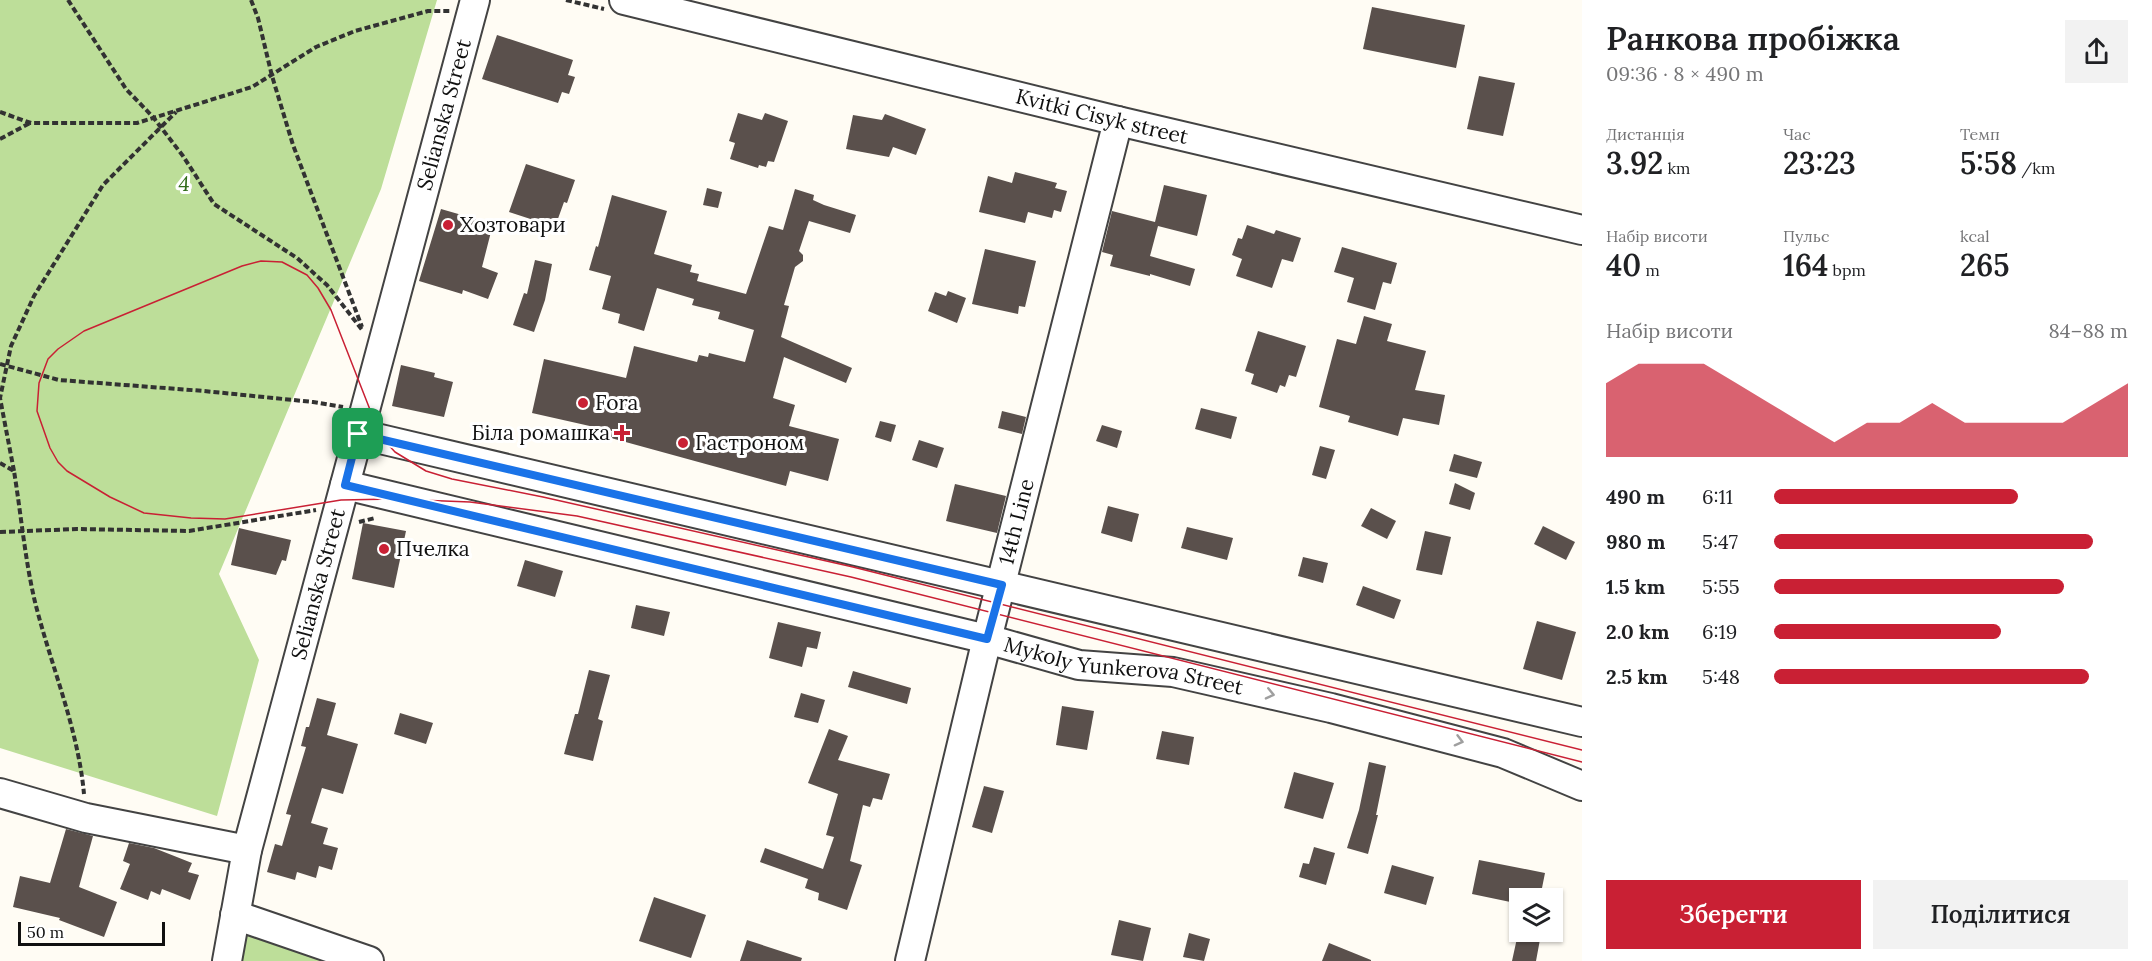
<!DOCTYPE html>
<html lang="uk">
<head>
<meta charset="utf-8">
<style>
  :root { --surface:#fff; --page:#f2f2f2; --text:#202124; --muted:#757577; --accent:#c92034 }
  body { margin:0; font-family:Lora,serif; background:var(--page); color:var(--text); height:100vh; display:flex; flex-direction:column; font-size:22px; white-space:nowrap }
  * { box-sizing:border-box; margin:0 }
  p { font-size:20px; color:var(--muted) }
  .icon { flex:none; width:33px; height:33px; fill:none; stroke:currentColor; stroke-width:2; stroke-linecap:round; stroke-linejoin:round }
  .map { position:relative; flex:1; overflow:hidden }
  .sheet { display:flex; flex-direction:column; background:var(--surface); width:570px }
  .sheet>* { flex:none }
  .tools { position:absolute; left:1509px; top:888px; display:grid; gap:12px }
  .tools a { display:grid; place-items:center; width:54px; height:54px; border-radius:0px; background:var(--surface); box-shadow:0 2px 4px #0004; font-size:30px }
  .scale { position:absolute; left:18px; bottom:15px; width:147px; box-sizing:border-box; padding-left:6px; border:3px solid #101010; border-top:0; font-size:16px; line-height:21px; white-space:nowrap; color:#101010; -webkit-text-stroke:4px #fff; paint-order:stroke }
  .pin { position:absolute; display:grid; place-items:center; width:51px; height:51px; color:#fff; margin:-26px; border-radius:12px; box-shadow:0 3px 9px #0006 }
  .round { display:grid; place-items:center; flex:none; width:63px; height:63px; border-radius:0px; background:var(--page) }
  .summary { display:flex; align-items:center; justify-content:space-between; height:102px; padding:0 24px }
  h1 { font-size:33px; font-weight:600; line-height:45px }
  .stats { display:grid; grid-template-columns:repeat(3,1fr); gap:9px; height:102px; padding:6px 24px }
  .stats div { display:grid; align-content:center }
  .stats b { font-size:30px; font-weight:600 }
  .stats small { font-size:16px; font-weight:400 }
  .stats p { font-size:16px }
  .chart { height:168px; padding:12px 24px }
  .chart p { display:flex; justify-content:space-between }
  .chart svg { width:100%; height:108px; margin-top:6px; fill:var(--accent); opacity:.7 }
  .button { display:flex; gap:12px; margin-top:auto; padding:12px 24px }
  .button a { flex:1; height:69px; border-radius:0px; background:var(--accent); color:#fff; font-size:24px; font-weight:600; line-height:69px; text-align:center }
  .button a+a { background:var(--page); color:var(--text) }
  ul { padding:0 24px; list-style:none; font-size:20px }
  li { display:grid; grid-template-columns:96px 72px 1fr; align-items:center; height:45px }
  li i { height:15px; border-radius:8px; background:var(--accent) }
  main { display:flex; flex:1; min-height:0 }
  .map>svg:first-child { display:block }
  .forest { fill:#bdde99 }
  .building { fill:#5a504c }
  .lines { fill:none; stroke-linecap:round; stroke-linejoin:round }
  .minor-casing { stroke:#434343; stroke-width:32 }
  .path { stroke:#323232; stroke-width:4; stroke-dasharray:6 3; stroke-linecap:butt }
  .minor { stroke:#fff; stroke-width:28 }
  .tram { stroke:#c92034; stroke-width:1.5 }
  .oneway { stroke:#9f9f9f }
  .route-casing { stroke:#fff; stroke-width:12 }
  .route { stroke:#1a73e8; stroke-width:8 }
  .poi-dot { fill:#c92034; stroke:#fff; stroke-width:2 }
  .labels { text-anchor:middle; stroke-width:6; stroke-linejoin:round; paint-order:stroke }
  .street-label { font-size:21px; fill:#101010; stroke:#fff }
  .park-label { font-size:21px; font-style:italic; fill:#326d1c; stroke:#fff }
  .poi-label { font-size:21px; fill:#101010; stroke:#fff; text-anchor:start }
</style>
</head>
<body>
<main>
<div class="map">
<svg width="1582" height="961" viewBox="0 0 1582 961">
  <rect width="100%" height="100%" fill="#fffcf4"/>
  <!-- forest -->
  <g class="forest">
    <polygon points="0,0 437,0 381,189 219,574 259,660 217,816 0,748"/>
    <polygon points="241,931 341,961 237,961"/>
  </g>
  <!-- building -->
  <g class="building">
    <polygon points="1372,7 1465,25 1456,68 1363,49"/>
    <polygon points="497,35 573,60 568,75 575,77 569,94 562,92 558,103 482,79"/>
    <polygon points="1479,76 1515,83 1503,136 1467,129"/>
    <polygon points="738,113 762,120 765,113 788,121 774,162 768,161 766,167 759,165 758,168 730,159 735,143 729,141"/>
    <polygon points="885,114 926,129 916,155 893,147 889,157 846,149 853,115 882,120"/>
    <polygon points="526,164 575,180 567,203 564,202 555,227 509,212"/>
    <polygon points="1015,172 1057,183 1055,188 1067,191 1061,212 1054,210 1052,218 1028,212 1025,223 979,212 988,176 1012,183"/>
    <polygon points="1164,185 1207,195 1197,236 1158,226 1150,256 1195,269 1190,286 1150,274 1150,276 1110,266 1113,255 1102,252 1112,211 1155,222"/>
    <polygon points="707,188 722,192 718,208 703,205"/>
    <polygon points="795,189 814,195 813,200 824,205 856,215 850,233 809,221 799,251 803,255 803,261 795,267 784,305 789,306 781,337 852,368 846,383 784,357 773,398 795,405 789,426 839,439 828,481 790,471 786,486 611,438 612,431 532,413 544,359 626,378 634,346 697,362 699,355 708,357 709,353 745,362 754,330 718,319 720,312 692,305 694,299 657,288 644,331 618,323 620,314 602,309 611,276 589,270 596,246 598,247 612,195 667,211 654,254 692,265 690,272 699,274 697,281 746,294 769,226 783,230"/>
    <polygon points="441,209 493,224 482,267 498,273 488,299 463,290 462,294 419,281"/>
    <polygon points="1247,225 1274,234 1276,230 1301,238 1293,262 1282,259 1272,288 1236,276 1242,259 1232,255 1238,238 1242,239"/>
    <polygon points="1342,247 1397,263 1391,284 1383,282 1375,310 1347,302 1354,278 1334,272"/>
    <polygon points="985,249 1036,261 1025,307 1019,306 1018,314 972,304"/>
    <polygon points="535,260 552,264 545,300 534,332 513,325 524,293 527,294"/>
    <polygon points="948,291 966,298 957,323 928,311 935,292 946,296"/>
    <polygon points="1364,316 1392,324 1387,341 1426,351 1415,390 1445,395 1439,425 1403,418 1398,436 1348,422 1350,416 1319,407 1337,339 1356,344"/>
    <polygon points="1258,331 1306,346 1296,377 1289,375 1285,387 1280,385 1277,393 1251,384 1254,374 1245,371"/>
    <polygon points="401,365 435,373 434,377 453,382 444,417 392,406"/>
    <polygon points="1201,408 1237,417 1231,439 1195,429"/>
    <polygon points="1002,411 1026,417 1022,434 998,428"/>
    <polygon points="880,421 896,425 891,442 875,437"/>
    <polygon points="1102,425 1122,431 1117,448 1096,441"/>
    <polygon points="919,440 944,448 937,468 912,460"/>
    <polygon points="1320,446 1335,450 1326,479 1312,475"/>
    <polygon points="1454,454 1482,462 1477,478 1449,471"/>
    <polygon points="1455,483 1475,493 1470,510 1449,504"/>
    <polygon points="955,484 1006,496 997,533 946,521"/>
    <polygon points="1108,506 1139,514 1132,542 1101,533"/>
    <polygon points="1371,508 1396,521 1387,539 1361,526"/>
    <polygon points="363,523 406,531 394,588 352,579"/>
    <polygon points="1543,526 1575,542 1566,560 1534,544"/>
    <polygon points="1187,527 1233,538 1227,560 1181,548"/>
    <polygon points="239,528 291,540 286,561 282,560 276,575 231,565"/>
    <polygon points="1425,531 1451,537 1442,575 1416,570"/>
    <polygon points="1303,557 1328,563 1323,583 1298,576"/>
    <polygon points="525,560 563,571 555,597 517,586"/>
    <polygon points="1363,586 1401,600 1394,619 1356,605"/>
    <polygon points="636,605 670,612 664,636 631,628"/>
    <polygon points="1537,621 1576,632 1562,680 1523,669"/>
    <polygon points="778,622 821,632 817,649 807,647 802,667 769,658"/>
    <polygon points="589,670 610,675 598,719 603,721 593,761 564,754 575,714 578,714"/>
    <polygon points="853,671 911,688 907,704 848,687"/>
    <polygon points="801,693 825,700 818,723 794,717"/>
    <polygon points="317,698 336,703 327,735 358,744 343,794 322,788 311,823 328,828 323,844 338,848 332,870 319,866 316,878 297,872 295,880 267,872 275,844 282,846 291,815 286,814 306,747 301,746 306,727 309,727"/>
    <polygon points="1062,706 1094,711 1087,750 1056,745"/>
    <polygon points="400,713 433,723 426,744 394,734"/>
    <polygon points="829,729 848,736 838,760 890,774 882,800 873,798 870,807 863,805 850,861 862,865 847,910 818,900 819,893 805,888 808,879 760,862 765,848 823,869 834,837 826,835 838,794 808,783"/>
    <polygon points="1162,731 1194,737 1189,765 1156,759"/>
    <polygon points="1369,762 1386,766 1376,815 1378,815 1368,854 1347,848 1359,810"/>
    <polygon points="1294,772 1334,783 1323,819 1284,808"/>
    <polygon points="984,786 1004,791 992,833 972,827"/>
    <polygon points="66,829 93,836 79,887 117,902 104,937 59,920 60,918 13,907 20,876 50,883"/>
    <polygon points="129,843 154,848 192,863 188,872 199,875 190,900 162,889 160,895 151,891 148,900 120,889 130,864 123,861"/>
    <polygon points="1314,847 1335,853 1326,885 1299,877 1303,863 1309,864"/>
    <polygon points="1479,860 1545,873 1540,898 1520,898 1520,904 1472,894"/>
    <polygon points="1392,865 1434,877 1426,905 1384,893"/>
    <polygon points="654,897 706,915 691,958 639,941"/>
    <polygon points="1119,920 1151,928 1143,961 1111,955"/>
    <polygon points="1519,929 1520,932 1541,934 1536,961 1512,961"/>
    <polygon points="1189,933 1210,939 1204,961 1183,957"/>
    <polygon points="747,940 802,958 801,961 740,961"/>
    <polygon points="1329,943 1371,960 1371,961 1322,961"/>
  </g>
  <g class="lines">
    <!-- minor casing -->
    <g class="minor-casing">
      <g id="minor">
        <path id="s1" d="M624,0l494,121 464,109"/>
        <polyline points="359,434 1582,722"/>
        <path id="s2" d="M345,485l642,154 92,26 94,7 158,36 172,45 79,33"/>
        <polyline points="0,793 86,818 247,850"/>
        <polyline points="235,915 369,961"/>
        <path id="s3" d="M227,961l20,-111 228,-850"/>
        <path id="s4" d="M910,961l77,-322 131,-518"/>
      </g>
    </g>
    <!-- path -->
    <g class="path">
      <polyline points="68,0 126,89 153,117 183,156 214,204 297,258 327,285 363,331"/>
      <polyline points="251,0 258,18 272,76 293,145 362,327"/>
      <polyline points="566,0 604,9"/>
      <polyline points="0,112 31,123 137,123 252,87 316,47 355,31 428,11 450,11"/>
      <polyline points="0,139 30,123"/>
      <polyline points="0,364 59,380 204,391 313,402 343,407"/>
      <path d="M0,463l14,8c7,43 11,89 21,131 16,64 43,126 49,192"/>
      <polyline points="14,471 0,398 11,346 34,296 103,185 176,112"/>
      <polyline points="359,522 375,518"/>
      <polyline points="0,532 77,529 189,531 316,510"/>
    </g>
    <!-- minor -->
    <use href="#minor" class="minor"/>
    <!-- tram -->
    <polyline class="tram" points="1582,750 853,567 543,497 452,479 426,471 395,452 384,440 376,425 331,310 318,288 307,275 282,262 261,261 242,266 84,331 58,349 48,359 39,383 37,411 50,448 58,462 67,471 110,497 144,513 191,518 225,519 341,500 393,499 470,502 577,516 851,577 1582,762"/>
  </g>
  <!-- one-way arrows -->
  <defs><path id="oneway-chevron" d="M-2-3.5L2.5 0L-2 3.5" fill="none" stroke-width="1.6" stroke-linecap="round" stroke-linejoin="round" transform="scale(1.5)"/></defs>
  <g class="oneway">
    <use href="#oneway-chevron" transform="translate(1270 694) rotate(13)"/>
    <use href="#oneway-chevron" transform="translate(1459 741) rotate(15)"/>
  </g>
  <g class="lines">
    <!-- route casing -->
    <g class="route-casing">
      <polygon id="route" points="358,434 1002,585 987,639 345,485"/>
    </g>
    <!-- route -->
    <use href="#route" class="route"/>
  </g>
  <!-- markers -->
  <g class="poi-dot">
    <circle cx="448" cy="225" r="6"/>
    <circle cx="583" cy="403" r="6"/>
    <path d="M619 424h6v6h6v6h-6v6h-6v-6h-6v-6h6z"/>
    <circle cx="683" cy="443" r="6"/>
    <circle cx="384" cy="549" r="6"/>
  </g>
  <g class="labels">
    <!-- street labels -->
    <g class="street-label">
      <text dy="7" stroke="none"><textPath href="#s3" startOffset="874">Selianska Street</textPath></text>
      <text dy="7" stroke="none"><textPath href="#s1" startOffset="492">Kvitki Cisyk street</textPath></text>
      <text dy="7" stroke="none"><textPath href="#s4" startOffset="452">14th Line</textPath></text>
      <text dy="7" stroke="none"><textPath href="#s3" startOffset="388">Selianska Street</textPath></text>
      <text dy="7" stroke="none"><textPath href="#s2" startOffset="800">Mykoly Yunkerova Street</textPath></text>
    </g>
    <!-- park labels -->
    <g class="park-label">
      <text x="184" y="191">4</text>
    </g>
    <!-- poi labels -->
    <g class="poi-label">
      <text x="460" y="232">Хозтовари</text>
      <text x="595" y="410">Fora</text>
      <text x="610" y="440" text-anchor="end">Біла ромашка</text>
      <text x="695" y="450">Гастроном</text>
      <text x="396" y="556">Пчелка</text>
    </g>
  </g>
</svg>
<div class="tools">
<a><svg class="icon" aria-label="layers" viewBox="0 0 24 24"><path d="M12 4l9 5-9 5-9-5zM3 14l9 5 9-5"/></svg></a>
</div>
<div class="scale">50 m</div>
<div class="pin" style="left:358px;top:434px;background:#1e9e55"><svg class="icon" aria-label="arrive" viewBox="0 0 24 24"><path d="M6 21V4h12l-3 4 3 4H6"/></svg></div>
</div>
<section class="sheet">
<div class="summary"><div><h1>Ранкова пробіжка</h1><p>09:36 · 8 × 490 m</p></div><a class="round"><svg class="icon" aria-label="share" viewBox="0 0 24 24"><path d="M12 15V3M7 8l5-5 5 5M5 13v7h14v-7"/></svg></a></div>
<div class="stats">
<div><p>Дистанція</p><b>3.92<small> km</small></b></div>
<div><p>Час</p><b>23:23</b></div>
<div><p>Темп</p><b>5:58<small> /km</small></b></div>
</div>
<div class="stats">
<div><p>Набір висоти</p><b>40<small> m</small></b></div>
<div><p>Пульс</p><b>164<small> bpm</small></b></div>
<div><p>kcal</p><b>265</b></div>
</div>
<div class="chart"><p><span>Набір висоти</span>84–88 m</p>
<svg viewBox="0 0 160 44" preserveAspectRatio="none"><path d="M0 44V14L10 6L20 6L30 6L40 14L50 22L60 30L70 38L80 30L90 30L100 22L110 30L120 30L130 30L140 30L150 22L160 14V44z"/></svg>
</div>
<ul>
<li><b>490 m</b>6:11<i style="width:69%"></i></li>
<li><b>980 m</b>5:47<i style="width:90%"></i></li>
<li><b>1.5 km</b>5:55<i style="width:82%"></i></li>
<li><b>2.0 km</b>6:19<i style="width:64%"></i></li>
<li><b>2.5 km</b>5:48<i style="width:89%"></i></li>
</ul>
<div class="button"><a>Зберегти</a><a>Поділитися</a></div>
</section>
</main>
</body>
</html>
